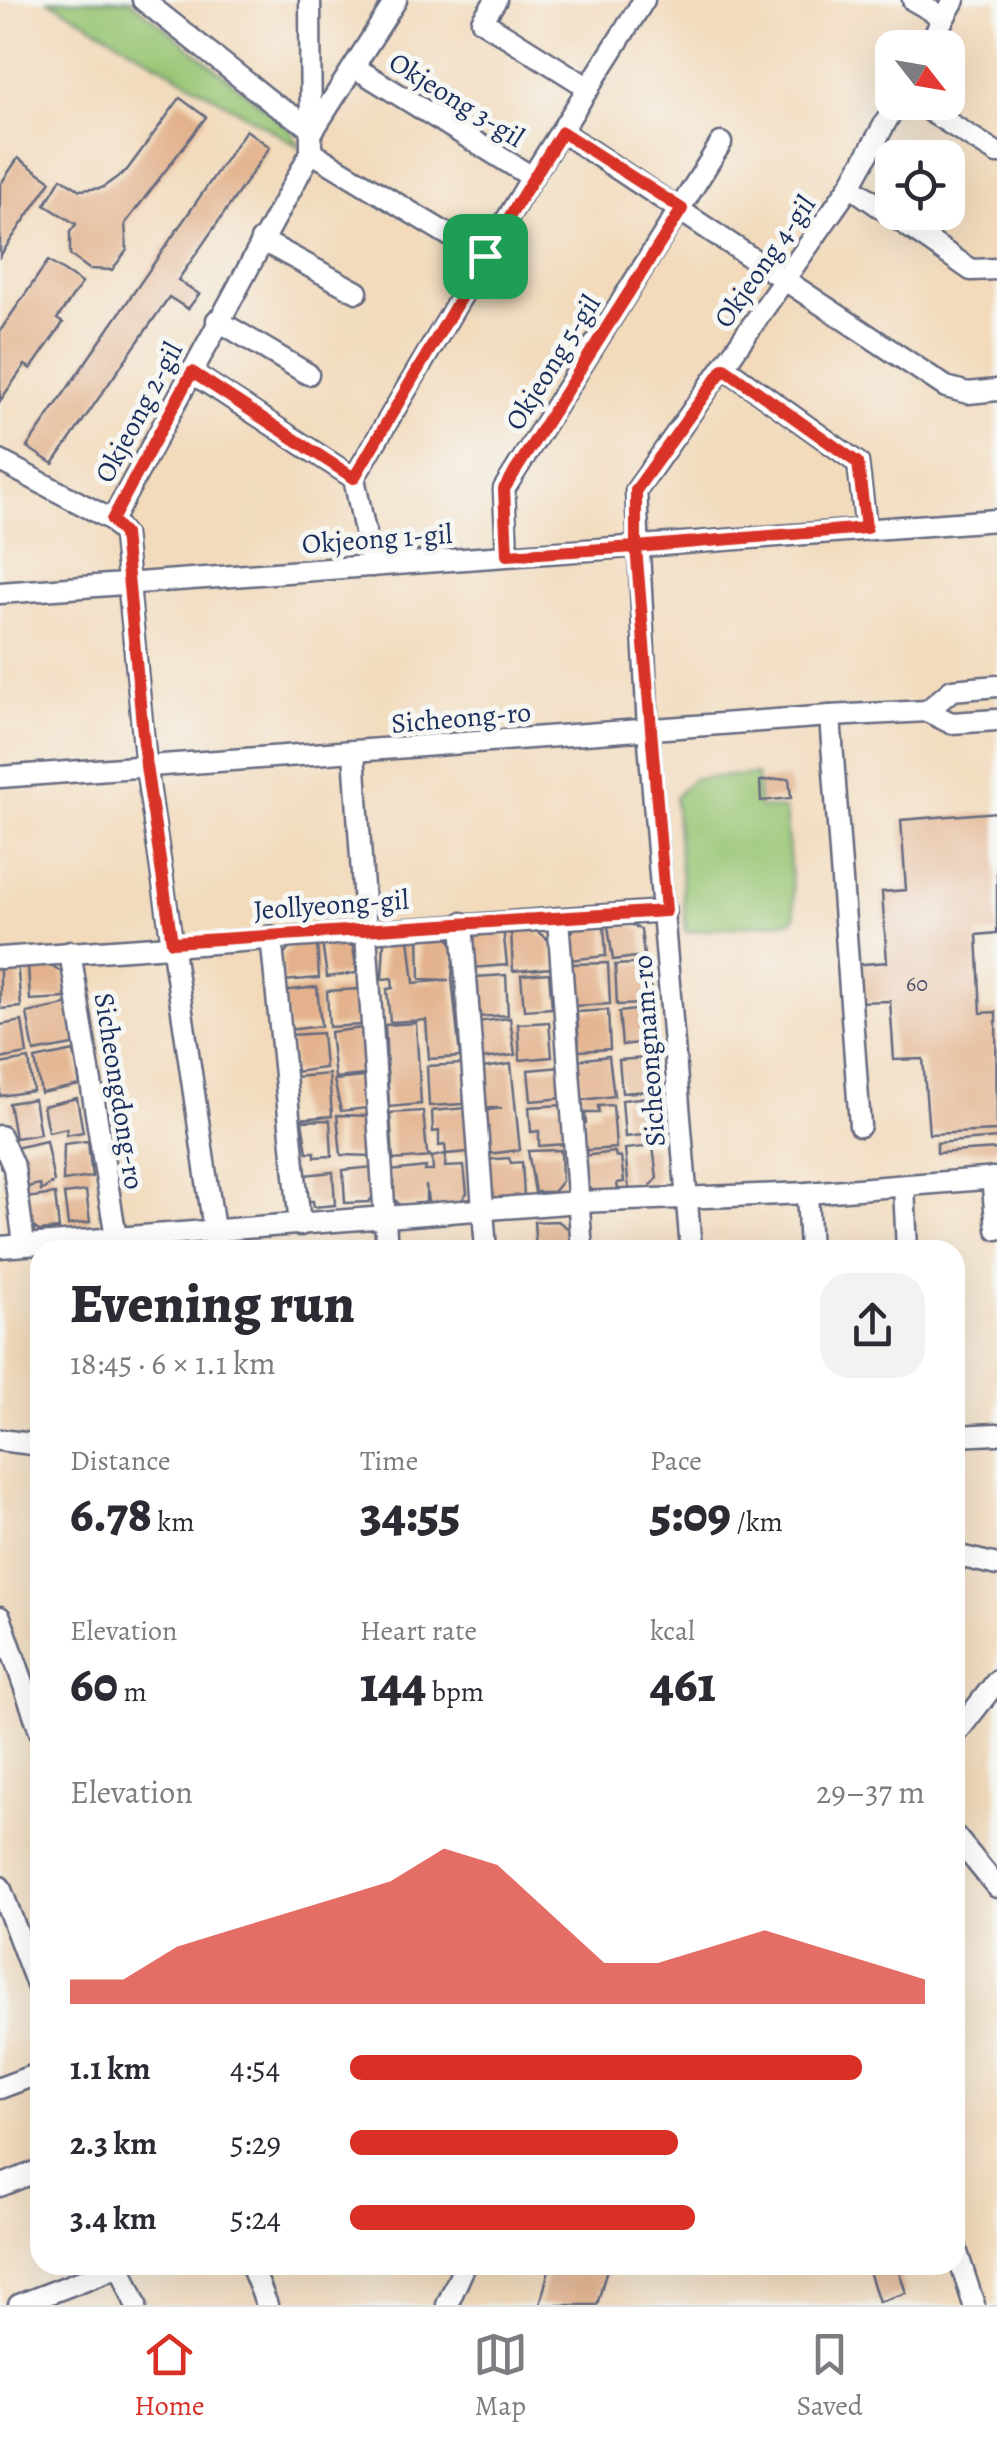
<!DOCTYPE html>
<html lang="en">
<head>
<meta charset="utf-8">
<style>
  :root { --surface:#fff; --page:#f2f2f3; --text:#2b2b33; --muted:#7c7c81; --line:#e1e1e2; --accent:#d93025 }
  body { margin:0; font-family:Alegreya,serif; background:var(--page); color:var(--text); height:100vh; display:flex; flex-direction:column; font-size:38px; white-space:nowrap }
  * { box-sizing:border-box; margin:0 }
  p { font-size:32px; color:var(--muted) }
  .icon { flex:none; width:55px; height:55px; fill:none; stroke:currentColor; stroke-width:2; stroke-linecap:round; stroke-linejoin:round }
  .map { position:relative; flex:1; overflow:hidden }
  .sheet { position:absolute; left:30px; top:1240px; width:935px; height:1035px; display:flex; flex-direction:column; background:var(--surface); border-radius:30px; box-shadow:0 10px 40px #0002 }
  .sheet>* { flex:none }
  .needle { width:65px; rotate:121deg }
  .tools { position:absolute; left:875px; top:30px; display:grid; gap:20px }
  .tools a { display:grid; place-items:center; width:90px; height:90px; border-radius:20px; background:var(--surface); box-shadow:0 10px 40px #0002; font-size:50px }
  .pin { position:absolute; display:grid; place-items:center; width:85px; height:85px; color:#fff; margin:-42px; border-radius:20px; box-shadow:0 5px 15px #0006 }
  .round { display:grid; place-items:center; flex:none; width:105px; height:105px; border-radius:30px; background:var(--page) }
  .headline { display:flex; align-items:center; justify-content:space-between; height:170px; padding:0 40px }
  h1 { font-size:55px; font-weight:800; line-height:75px }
  .figures { display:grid; grid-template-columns:repeat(3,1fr); gap:15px; height:170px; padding:10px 40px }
  .figures div { display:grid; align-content:center }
  .figures b { font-size:50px; font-weight:800 }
  .figures small { font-size:28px; font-weight:400 }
  .figures p { font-size:28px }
  .chart { height:280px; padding:20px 40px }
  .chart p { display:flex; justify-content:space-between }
  .chart svg { width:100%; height:180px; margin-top:10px; fill:var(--accent); opacity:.7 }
  ul { padding:0 40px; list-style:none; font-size:32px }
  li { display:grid; grid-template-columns:160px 120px 1fr; align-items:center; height:75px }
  li i { height:25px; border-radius:12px; background:var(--accent) }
  .tab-bar { display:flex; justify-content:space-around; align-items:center; height:140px; border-top:2px solid var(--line); background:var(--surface); font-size:28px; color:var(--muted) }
  .tab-bar a { display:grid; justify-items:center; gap:5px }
  .tab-bar .current { color:var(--accent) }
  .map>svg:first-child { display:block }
  .green { fill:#97c472; stroke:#597a68; stroke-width:2.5 }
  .building { fill:#e3b28d }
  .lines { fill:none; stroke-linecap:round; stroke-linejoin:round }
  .minor-casing { stroke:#666b7f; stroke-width:25 }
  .minor { stroke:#fff; stroke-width:20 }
  .route-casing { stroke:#fff; stroke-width:20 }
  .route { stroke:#d93025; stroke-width:12 }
  .labels { text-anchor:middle; stroke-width:10; stroke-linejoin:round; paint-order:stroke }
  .number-label { font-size:22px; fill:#4d506a }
  .street-label { font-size:28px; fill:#1b2f5e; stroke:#f6f6f2 }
</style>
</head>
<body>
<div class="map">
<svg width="997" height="2305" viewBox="0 0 997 2305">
  <rect width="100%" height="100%" fill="#f6f6f2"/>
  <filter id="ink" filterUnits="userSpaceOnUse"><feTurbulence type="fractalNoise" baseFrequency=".01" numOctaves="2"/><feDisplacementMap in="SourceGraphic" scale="20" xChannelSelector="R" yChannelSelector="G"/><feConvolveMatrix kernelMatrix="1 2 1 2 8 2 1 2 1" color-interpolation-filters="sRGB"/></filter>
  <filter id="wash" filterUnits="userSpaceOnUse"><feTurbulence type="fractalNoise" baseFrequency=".0048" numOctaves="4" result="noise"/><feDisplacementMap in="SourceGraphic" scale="40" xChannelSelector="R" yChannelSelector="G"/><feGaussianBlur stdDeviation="2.25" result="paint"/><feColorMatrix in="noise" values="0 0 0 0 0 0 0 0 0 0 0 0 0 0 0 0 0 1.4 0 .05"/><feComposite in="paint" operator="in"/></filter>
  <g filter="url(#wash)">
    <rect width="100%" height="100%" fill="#f2dabb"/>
    <!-- green -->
    <g class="green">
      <polygon points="49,0 130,0 290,128 300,147"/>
      <polygon points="757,774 759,807 785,810 795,916 791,921 686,932 675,798 692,779"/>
    </g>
    <g id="blocks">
      <!-- building -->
      <g class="building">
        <polygon points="180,98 206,117 125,224 127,250 112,270 89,269 70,255 70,232 76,224 45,205 61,178 80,190 102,188 127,170"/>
        <polygon points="246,130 270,147 178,280 199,294 188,309 169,297 53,464 27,447"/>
        <polygon points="18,158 51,181 0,256 0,185"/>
        <polygon points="48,261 82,283 57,319 63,323 31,369 25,365 0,401 0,331"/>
        <polygon points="789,778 791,798 761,801 760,781"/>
        <polygon points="997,812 997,933 977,935 981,1013 996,1012 997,1131 929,1134 923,1059 894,1060 890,1001 855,1002 852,965 887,962 882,892 906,890 901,820"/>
        <polygon points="628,923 641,930 644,956 613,960 608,926"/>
        <polygon points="604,924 606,956 568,960 566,939 576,926"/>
        <polygon points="503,928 507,965 472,968 469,931"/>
        <polygon points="532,928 550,941 552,968 513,971 511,929"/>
        <polygon points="419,933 443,933 454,944 452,979 460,1057 429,1059 426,1020 390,1022 387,989 393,988 392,978 382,979 384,942 409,938 414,983 449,980 420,979"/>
        <polygon points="343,940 353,947 357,973 327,977 322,942"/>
        <polygon points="317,943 319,978 283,981 282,957 293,944"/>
        <polygon points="17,962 21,1007 0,1009 0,964"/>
        <polygon points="608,963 610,1004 573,1006 572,964"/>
        <polygon points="649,963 651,1004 617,1005 615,965"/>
        <polygon points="50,964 64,974 65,998 30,1000 28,965"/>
        <polygon points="549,973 552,1008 524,1010 521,975"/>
        <polygon points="506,975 508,1015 477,1017 475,977"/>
        <polygon points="317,987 321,1026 288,1030 283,991"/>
        <polygon points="360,989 362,1025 329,1027 327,991"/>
        <polygon points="70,1004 78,1044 34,1052 27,1013"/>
        <polygon points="643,1009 647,1042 622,1045 619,1012"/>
        <polygon points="608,1010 610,1049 579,1051 577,1012"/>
        <polygon points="510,1018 515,1055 481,1059 476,1022"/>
        <polygon points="22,1021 27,1054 0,1059 0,1025"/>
        <polygon points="549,1022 552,1057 520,1060 518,1024"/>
        <polygon points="416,1023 421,1104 389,1107 385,1025"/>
        <polygon points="363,1028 365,1075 335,1078 330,1032"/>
        <polygon points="322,1033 325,1068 294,1072 290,1035"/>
        <polygon points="74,1051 80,1085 41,1093 35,1059"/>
        <polygon points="609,1056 614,1096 582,1100 577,1060"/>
        <polygon points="647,1058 649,1091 622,1093 619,1060"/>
        <polygon points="29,1059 33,1091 0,1096 0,1064"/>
        <polygon points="462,1064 464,1104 429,1106 427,1066"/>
        <polygon points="511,1064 520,1150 487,1154 482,1111 502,1108 487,1108 482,1068"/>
        <polygon points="561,1067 564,1098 531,1101 528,1070"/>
        <polygon points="329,1074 332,1116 298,1119 295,1077"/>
        <polygon points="365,1077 368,1108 341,1111 334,1080"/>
        <polygon points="657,1096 661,1133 625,1137 622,1100"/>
        <polygon points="77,1098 83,1132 66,1135 67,1128 48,1132 43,1106"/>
        <polygon points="34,1099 40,1134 15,1138 9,1103"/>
        <polygon points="563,1105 565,1144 539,1146 539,1131 531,1132 529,1107"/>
        <polygon points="613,1105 616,1148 578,1151 576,1125 586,1124 585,1113 599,1113 598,1106"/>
        <polygon points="466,1108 469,1152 446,1154 445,1167 464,1166 467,1193 457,1207 429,1210 426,1185 426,1205 401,1206 391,1196 389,1171 426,1167 425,1171 433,1171 432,1157 393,1160 390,1113 423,1111 427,1153 432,1157 446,1154 445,1145 439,1146 439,1131 433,1132 432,1111"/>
        <polygon points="337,1115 374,1116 373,1156 341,1155"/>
        <polygon points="330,1120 332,1156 315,1157 315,1152 307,1152 302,1121"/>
        <polygon points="997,1138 997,1149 937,1153 937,1143"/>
        <polygon points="46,1141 54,1182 41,1191 40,1184 23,1188 15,1148"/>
        <polygon points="88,1141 92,1177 63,1181 64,1144"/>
        <polygon points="653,1146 657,1178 648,1189 629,1191 625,1149"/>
        <polygon points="561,1150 562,1181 553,1192 535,1192 528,1151"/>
        <polygon points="615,1152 616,1157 621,1157 624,1182 617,1183 618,1190 596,1193 585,1184 582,1156"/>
        <polygon points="509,1158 511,1163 522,1162 524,1196 487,1198 484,1160"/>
        <polygon points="373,1167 377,1191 369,1202 345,1203 343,1170"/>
        <polygon points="333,1172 335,1205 314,1207 313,1201 306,1201 304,1175"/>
        <polygon points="86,1191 90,1222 68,1225 64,1194"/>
        <polygon points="55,1194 59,1229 39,1231 29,1224 26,1198"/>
        <polygon points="558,1221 570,1230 571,1250 536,1250 534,1222"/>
        <polygon points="550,2265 608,2265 597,2305 540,2305"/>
        <polygon points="867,2265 897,2265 906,2293 879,2302"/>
      </g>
    </g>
  </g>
  <g filter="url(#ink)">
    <use href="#blocks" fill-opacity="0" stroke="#666b7f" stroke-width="2.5"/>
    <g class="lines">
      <!-- minor casing -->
      <g class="minor-casing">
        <g id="minor">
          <polyline points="143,0 275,105 314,129 396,0"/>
          <polyline points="496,0 482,21 589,88"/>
          <polyline points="913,0 944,18"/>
          <polyline points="927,48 954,0"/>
          <polyline points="354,67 532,177"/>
          <polyline points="915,102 997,153"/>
          <polyline points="562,132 946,387 968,393 997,390"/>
          <polyline points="311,152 485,257"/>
          <polyline points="850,186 971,270 997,269"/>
          <polyline points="261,240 357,292"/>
          <polyline points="217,320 308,374"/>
          <polyline points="724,367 858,463 866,528"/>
          <polyline points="191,372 354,478 372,566"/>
          <polyline points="0,461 112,520"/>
          <polyline points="354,478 532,177 644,0"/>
          <polyline points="507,555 504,489 721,143"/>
          <polyline points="0,593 997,520"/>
          <polyline points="927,711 952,690 997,686"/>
          <polyline points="830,716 860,1126"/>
          <polyline points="354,753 387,1250"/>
          <polyline points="0,777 830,716 927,711 951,723 997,720"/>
          <polyline points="558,918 582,1250"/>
          <polyline points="462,923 486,1250"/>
          <polyline points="271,936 300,1225"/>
          <polyline points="70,952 118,1250"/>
          <polyline points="0,958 665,911"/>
          <polyline points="0,1136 14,1168 24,1244"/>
          <polyline points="992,1178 997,1229"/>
          <polyline points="904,1187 907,1250"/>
          <polyline points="807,1193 810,1250"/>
          <polyline points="0,1247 579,1202 807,1193 997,1178"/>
          <polyline points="217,1250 146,766 124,535 112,520 311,152 310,0"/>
          <polyline points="691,1250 648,730 636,491 850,186 897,102"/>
          <polyline points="955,1436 997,1434"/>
          <polyline points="0,1440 40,1445"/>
          <polyline points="955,1555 997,1565"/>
          <polyline points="0,1617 40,1731"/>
          <polyline points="955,1735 997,1681"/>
          <polyline points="955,1836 997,1887"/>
          <polyline points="0,1887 40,1993"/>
          <polyline points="0,2088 40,2073"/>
          <polyline points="0,2186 40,2170"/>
          <polyline points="955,2246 974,2305"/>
          <polyline points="251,2265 267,2305"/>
          <polyline points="19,2305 120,2266 136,2305"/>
          <polyline points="447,2305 465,2265"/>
        </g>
      </g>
      <!-- minor -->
      <use href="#minor" class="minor"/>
    </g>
  </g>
  <g class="lines" filter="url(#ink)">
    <!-- route casing -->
    <g class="route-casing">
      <polyline id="route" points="485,256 354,478 192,372 112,520 124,534 146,766 172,942 666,911 636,547 866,528 858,463 724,368 636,490 636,547 507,555 504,489 682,209 562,132 485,256"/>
    </g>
    <!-- route -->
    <use href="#route" class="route"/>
  </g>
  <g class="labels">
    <!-- number labels -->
    <g class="number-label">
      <text x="917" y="991">60</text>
    </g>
    <!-- street labels -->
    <g class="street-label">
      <text transform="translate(457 99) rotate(32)" y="10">Okjeong 3-gil</text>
      <text transform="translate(764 261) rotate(-55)" y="10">Okjeong 4-gil</text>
      <text transform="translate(552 362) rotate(-58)" y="10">Okjeong 5-gil</text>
      <text transform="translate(138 412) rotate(-62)" y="10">Okjeong 2-gil</text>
      <text transform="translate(377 538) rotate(-4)" y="10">Okjeong 1-gil</text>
      <text transform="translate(461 717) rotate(-5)" y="10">Sicheong-ro</text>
      <text transform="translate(331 904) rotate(-4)" y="10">Jeollyeong-gil</text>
      <text transform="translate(648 1051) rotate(-94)" y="10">Sicheongnam-ro</text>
      <text transform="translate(120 1091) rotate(81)" y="10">Sicheongdong-ro</text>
    </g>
  </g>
</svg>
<div class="tools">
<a><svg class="needle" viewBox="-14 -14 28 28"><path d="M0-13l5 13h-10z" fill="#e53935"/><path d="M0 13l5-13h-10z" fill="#7c7c81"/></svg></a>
<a><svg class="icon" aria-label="locate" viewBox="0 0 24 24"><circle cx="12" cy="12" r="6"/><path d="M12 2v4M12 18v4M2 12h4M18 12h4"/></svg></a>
</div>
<div class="pin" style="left:485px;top:256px;background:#1e9e55"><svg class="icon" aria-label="arrive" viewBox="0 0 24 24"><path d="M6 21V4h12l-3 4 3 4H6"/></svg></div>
<section class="sheet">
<div class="headline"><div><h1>Evening run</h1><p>18:45 · 6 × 1.1 km</p></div><a class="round"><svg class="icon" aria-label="share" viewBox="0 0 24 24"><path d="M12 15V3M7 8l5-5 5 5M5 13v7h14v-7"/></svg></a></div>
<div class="figures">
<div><p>Distance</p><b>6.78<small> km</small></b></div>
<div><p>Time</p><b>34:55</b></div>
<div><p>Pace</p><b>5:09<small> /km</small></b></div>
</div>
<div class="figures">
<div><p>Elevation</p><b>60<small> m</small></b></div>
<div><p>Heart rate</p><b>144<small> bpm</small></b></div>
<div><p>kcal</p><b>461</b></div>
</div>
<div class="chart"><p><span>Elevation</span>29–37 m</p>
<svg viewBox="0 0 160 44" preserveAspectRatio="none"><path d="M0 44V38L10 38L20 30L30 26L40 22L50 18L60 14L70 6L80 10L90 22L100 34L110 34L120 30L130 26L140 30L150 34L160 38V44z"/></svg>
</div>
<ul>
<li><b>1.1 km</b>4:54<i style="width:89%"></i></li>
<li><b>2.3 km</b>5:29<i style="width:57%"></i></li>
<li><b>3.4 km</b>5:24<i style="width:60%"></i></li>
</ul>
</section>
</div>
<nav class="tab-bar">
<a class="current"><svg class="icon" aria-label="home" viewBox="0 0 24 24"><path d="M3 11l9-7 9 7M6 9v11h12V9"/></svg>Home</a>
<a><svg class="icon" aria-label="map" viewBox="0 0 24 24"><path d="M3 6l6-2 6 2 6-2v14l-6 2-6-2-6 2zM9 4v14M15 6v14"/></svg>Map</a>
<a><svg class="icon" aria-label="saved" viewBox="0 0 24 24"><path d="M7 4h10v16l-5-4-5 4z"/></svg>Saved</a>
</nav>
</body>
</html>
